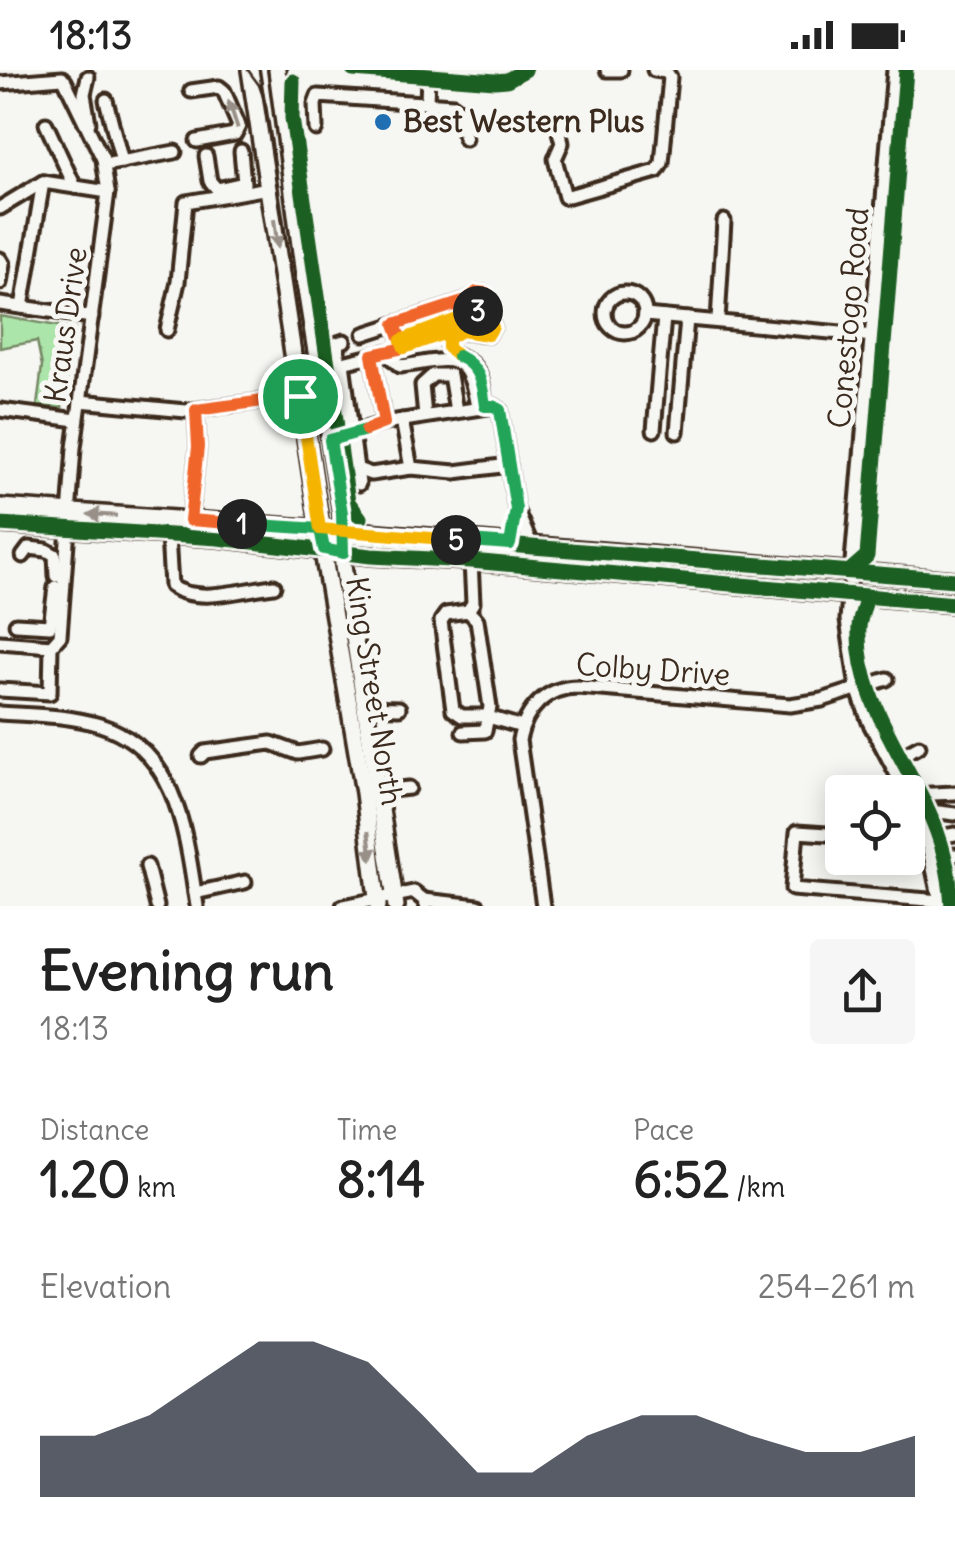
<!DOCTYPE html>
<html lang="en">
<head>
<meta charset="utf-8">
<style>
  :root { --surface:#fff; --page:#f6f6f6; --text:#222; --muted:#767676; --accent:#111827 }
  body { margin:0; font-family:Delius,sans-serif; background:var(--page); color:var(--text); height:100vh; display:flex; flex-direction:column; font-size:38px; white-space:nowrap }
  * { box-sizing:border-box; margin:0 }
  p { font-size:32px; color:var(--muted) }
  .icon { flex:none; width:55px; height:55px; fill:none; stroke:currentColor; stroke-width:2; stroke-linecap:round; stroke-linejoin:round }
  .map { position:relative; height:836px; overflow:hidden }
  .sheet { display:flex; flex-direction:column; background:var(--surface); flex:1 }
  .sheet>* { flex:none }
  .controls { position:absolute; left:825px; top:705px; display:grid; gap:20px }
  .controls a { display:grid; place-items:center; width:100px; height:100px; border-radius:10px; background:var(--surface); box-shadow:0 5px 25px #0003; font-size:50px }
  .pin { position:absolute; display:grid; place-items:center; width:85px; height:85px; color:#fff; margin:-42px; border:5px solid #fff; border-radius:50%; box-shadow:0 2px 10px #0007 }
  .km { position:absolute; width:50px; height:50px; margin:-25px; border-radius:50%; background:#222; color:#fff; font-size:28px; line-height:50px; text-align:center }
  .round { display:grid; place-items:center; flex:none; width:105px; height:105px; border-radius:10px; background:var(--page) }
  .overview { display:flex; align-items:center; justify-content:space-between; height:170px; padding:0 40px }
  h1 { font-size:55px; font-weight:700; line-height:75px }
  .metrics { display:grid; grid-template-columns:repeat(3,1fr); gap:15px; height:170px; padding:10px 40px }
  .metrics div { display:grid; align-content:center }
  .metrics b { font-size:50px; font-weight:700 }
  .metrics small { font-size:28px; font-weight:400 }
  .metrics p { font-size:28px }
  .chart { height:280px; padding:20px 40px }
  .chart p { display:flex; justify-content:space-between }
  .chart svg { width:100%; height:180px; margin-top:10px; fill:var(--accent); opacity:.7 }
  .status { display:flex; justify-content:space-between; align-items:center; height:70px; padding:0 50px; background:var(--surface); direction:ltr }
  .status svg { height:28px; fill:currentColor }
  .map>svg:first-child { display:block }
  .park { fill:#ace5aa; stroke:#748864; stroke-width:2.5 }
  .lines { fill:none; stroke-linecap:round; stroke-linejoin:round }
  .minor-tunnel { stroke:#d1cdc8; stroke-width:11; stroke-dasharray:11 5.5; stroke-linecap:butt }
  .minor-casing { stroke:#3b2a1e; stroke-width:19 }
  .major-casing { stroke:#3b2a1e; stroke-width:22 }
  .minor { stroke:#f6f6f2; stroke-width:11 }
  .major { stroke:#f6f6f2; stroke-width:15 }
  .tram { stroke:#3b2a1e; stroke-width:2.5 }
  .cycleway-casing { stroke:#f6f6f2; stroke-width:21 }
  .cycleway { stroke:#1b5e20; stroke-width:15 }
  .oneway { fill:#989088 }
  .split-1-casing { stroke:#fff; stroke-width:20 }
  .split-2-casing { stroke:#fff; stroke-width:20 }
  .split-3-casing { stroke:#fff; stroke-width:20 }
  .split-4-casing { stroke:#fff; stroke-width:20 }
  .split-5-casing { stroke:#fff; stroke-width:20 }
  .split-6-casing { stroke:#fff; stroke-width:20 }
  .split-1 { stroke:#f0652b; stroke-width:12 }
  .split-2 { stroke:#22a559; stroke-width:12 }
  .split-3 { stroke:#f0652b; stroke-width:12 }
  .split-4 { stroke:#f5b400; stroke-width:12 }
  .split-5 { stroke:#22a559; stroke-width:12 }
  .split-6 { stroke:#f5b400; stroke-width:12 }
  .poi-dot { fill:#1f6fb2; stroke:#f6f6f2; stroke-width:4 }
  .labels { text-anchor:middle; stroke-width:10; stroke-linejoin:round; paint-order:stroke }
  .poi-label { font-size:30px; font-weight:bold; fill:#3b2a1e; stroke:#f6f6f2; text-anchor:start }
  .street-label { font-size:30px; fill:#3b2a1e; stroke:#f6f6f2 }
</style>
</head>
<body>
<div class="status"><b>18:13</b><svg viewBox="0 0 49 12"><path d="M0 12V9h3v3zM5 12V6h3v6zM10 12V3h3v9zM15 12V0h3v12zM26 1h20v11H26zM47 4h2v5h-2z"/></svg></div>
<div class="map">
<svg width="955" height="836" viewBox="0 0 955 836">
  <rect width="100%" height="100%" fill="#f6f6f2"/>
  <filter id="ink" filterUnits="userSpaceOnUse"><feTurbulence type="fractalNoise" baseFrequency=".01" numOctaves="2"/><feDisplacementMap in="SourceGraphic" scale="20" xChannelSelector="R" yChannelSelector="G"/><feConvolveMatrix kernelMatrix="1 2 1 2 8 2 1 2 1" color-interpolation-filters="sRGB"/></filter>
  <g filter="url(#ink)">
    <!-- park -->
    <polygon class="park" points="0,246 75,259 62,338 37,336 42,296 37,271 0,278"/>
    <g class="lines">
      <!-- minor-tunnel -->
      <polyline class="minor-tunnel" points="421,40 428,41"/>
      <!-- minor casing -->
      <g class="minor-casing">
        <g id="minor">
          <polyline points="353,0 495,11 507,10 525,0"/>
          <polyline points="607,0 621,0"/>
          <polyline points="894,0 847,550 857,618 869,652 924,756 941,836"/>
          <polyline points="88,7 84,24 89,53"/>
          <polyline points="0,13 62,8"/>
          <polyline points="191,21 219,17 224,21 239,56 235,64 197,71"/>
          <polyline points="106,30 122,92"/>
          <polyline points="427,33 428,5"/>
          <polyline points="556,50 562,73 555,89 565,127 657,101 662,93 670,7 666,2 654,0"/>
          <polyline points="46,54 75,117"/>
          <polyline points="316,59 315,34 318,26 453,35 457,38 465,69"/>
          <polyline points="206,86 210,111 217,119 244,113 241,81"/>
          <polyline points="104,95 175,82"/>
          <polyline points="0,138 43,112"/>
          <polyline points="0,189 3,194 0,213"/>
          <circle cx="625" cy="243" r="20"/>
          <polyline points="0,234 92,247"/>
          <polyline points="22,237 43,112 108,122"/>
          <polyline points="645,245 874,266"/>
          <polyline points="718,251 724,151"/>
          <polyline points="395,254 466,231 477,223 485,223 489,235 471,245"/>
          <polyline points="167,260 178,212 186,132 269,118"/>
          <polyline points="364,264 395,254 404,278"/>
          <path d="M385,282l15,14c52,-6 68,-19 77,42"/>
          <polyline points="372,285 384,353"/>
          <polyline points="343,293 359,414"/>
          <polyline points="338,294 338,273 344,271"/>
          <path d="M318,299l86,-21 77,-31 7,1 5,9 -5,8c-16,0 -33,-11 -41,9 5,11 9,9 19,16 17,10 17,29 19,47"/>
          <polyline points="80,331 186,341 300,326"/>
          <polyline points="0,340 77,350"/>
          <polyline points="425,346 422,315 433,305 450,305 456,341"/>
          <polyline points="402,350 411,398 455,402 509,395"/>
          <polyline points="654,360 664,247"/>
          <polyline points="677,362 687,249"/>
          <polyline points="330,370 384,353 494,336 500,340 516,439 532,476"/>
          <polyline points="357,399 371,404 411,398"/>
          <polyline points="190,450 198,377 196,340"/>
          <path d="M168,465l3,51c26,19 73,3 103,0"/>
          <polyline points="23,486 29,478 46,480 55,485 56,506"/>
          <polyline points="468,541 473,533 471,491"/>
          <polyline points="16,554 50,556 55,517"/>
          <polyline points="0,572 51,576"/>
          <polyline points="0,620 50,623 51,576 60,566 74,378 108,122 103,89 65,11"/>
          <polyline points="365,637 399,638"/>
          <path d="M0,643c33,2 68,2 100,12 79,25 86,112 97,181"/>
          <polyline points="463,662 485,661 490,637 477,550 468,541 446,544 441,551 453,640 462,646 485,646 522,657"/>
          <polyline points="201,686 205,682 271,673 298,683 322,679"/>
          <polyline points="891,691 919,676"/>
          <polyline points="373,722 409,718"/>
          <polyline points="910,725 955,723"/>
          <polyline points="920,748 939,742 955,744"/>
          <polyline points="842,765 797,762 792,819 941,831"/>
          <polyline points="927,769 955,764"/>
          <polyline points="908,771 928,773"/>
          <polyline points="932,787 955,785"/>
          <polyline points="147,796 157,836"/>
          <polyline points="936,800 955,805"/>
          <polyline points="939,820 955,820"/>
          <polyline points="195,823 245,812"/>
          <polyline points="426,835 424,830 478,836"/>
          <polyline points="343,836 414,822 424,830"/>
          <path d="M543,836l-24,-166c7,-31 27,-53 59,-53l212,18 32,-5 65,-21"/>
        </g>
      </g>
      <!-- major casing -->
      <g class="major-casing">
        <g id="major">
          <polyline points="250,0 325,494 364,723 378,836"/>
          <polyline points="277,0 305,213 342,443 343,496 396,836"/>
          <polyline points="0,437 367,462 955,510"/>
          <polyline points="0,454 218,468 371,486 471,491 955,534"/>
        </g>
      </g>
      <!-- minor -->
      <use href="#minor" class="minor"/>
      <!-- major -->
      <use href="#major" class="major"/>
      <!-- tram -->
      <polyline class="tram" points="248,0 259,15 266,35 329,450 337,467 358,478 478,484 955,524"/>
      <!-- cycleway casing -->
      <g class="cycleway-casing">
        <g id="cycleway">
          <polyline points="353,0 495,11 507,10 525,0"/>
          <polyline points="293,11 292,48 348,432 360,448"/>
          <polyline points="0,454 218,468 371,486 471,491 955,534"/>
          <polyline points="239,454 955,510"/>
          <polyline points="851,500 867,486 906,0"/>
          <path d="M867,526c-2,10 -7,20 -8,31 -3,67 41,123 68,181 15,31 23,64 25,98"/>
        </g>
      </g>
      <!-- cycleway -->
      <use href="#cycleway" class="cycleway"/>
    </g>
    <!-- one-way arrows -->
    <defs><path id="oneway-solid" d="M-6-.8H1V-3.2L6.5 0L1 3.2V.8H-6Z" transform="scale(2.5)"/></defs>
    <g class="oneway">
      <use href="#oneway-solid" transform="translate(233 44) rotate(-108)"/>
      <use href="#oneway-solid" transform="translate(276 164) rotate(82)"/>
      <use href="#oneway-solid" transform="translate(102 445) rotate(-177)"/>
      <use href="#oneway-solid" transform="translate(370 776) rotate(83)"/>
    </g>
  </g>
  <g class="lines" filter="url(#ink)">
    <!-- split-1 casing -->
    <g class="split-1-casing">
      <polyline id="split-1" points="242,454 190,450 198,377 196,340 300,326"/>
    </g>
    <!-- split-2 casing -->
    <g class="split-2-casing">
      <polyline id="split-2" points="242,454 320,459 324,479 343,483 342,443 330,370 366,360"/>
    </g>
    <!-- split-3 casing -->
    <g class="split-3-casing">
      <polyline id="split-3" points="366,360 384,353 372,285 404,278 395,254 466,231 477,222 486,223 489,235 478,241"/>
    </g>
    <!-- split-4 casing -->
    <g class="split-4-casing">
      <polyline id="split-4" points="458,286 448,278 448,269 461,261 488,265 493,257 488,248 404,278 401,270 478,241"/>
    </g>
    <!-- split-5 casing -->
    <g class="split-5-casing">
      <path id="split-5" d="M456,470l54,4 6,-35 -16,-99 -6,-4h-9c-3,-22 -4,-39 -27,-50"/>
    </g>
    <!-- split-6 casing -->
    <g class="split-6-casing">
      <polyline id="split-6" points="300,326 320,459 456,470"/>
    </g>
    <!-- split-1 -->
    <use href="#split-1" class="split-1"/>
    <!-- split-2 -->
    <use href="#split-2" class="split-2"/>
    <!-- split-3 -->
    <use href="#split-3" class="split-3"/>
    <!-- split-4 -->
    <use href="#split-4" class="split-4"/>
    <!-- split-5 -->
    <use href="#split-5" class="split-5"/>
    <!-- split-6 -->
    <use href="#split-6" class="split-6"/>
  </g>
  <!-- markers -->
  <circle class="poi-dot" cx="383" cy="52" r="10"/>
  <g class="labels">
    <!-- poi labels -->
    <g class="poi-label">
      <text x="403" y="62">Best Western Plus</text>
    </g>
    <!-- street labels -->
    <g class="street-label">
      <text transform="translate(849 248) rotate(-85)" y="10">Conestogo Road</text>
      <text transform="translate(66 255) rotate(-82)" y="10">Kraus Drive</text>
      <text transform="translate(653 600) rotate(4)" y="10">Colby Drive</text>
      <text transform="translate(374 621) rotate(81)" y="10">King Street North</text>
    </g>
  </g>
</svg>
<div class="controls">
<a><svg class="icon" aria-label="locate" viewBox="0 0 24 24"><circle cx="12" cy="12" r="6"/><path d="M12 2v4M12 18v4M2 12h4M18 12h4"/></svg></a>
</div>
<div class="pin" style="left:300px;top:326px;background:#1e9e55"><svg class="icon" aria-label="arrive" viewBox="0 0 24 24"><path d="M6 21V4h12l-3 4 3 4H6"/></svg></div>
<b class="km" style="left:242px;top:454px">1</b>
<b class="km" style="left:478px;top:241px">3</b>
<b class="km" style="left:456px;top:470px">5</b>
</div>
<section class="sheet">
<div class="overview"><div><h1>Evening run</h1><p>18:13</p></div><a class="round"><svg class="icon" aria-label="share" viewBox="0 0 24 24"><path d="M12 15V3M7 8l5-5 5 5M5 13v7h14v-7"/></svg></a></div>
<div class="metrics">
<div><p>Distance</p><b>1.20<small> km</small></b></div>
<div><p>Time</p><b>8:14</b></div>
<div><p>Pace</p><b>6:52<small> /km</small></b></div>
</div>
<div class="chart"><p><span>Elevation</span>254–261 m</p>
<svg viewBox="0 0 160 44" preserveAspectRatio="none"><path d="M0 44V29L10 29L20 24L30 15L40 6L50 6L60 11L70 24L80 38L90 38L100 29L110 24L120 24L130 29L140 33L150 33L160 29V44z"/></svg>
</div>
</section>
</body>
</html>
